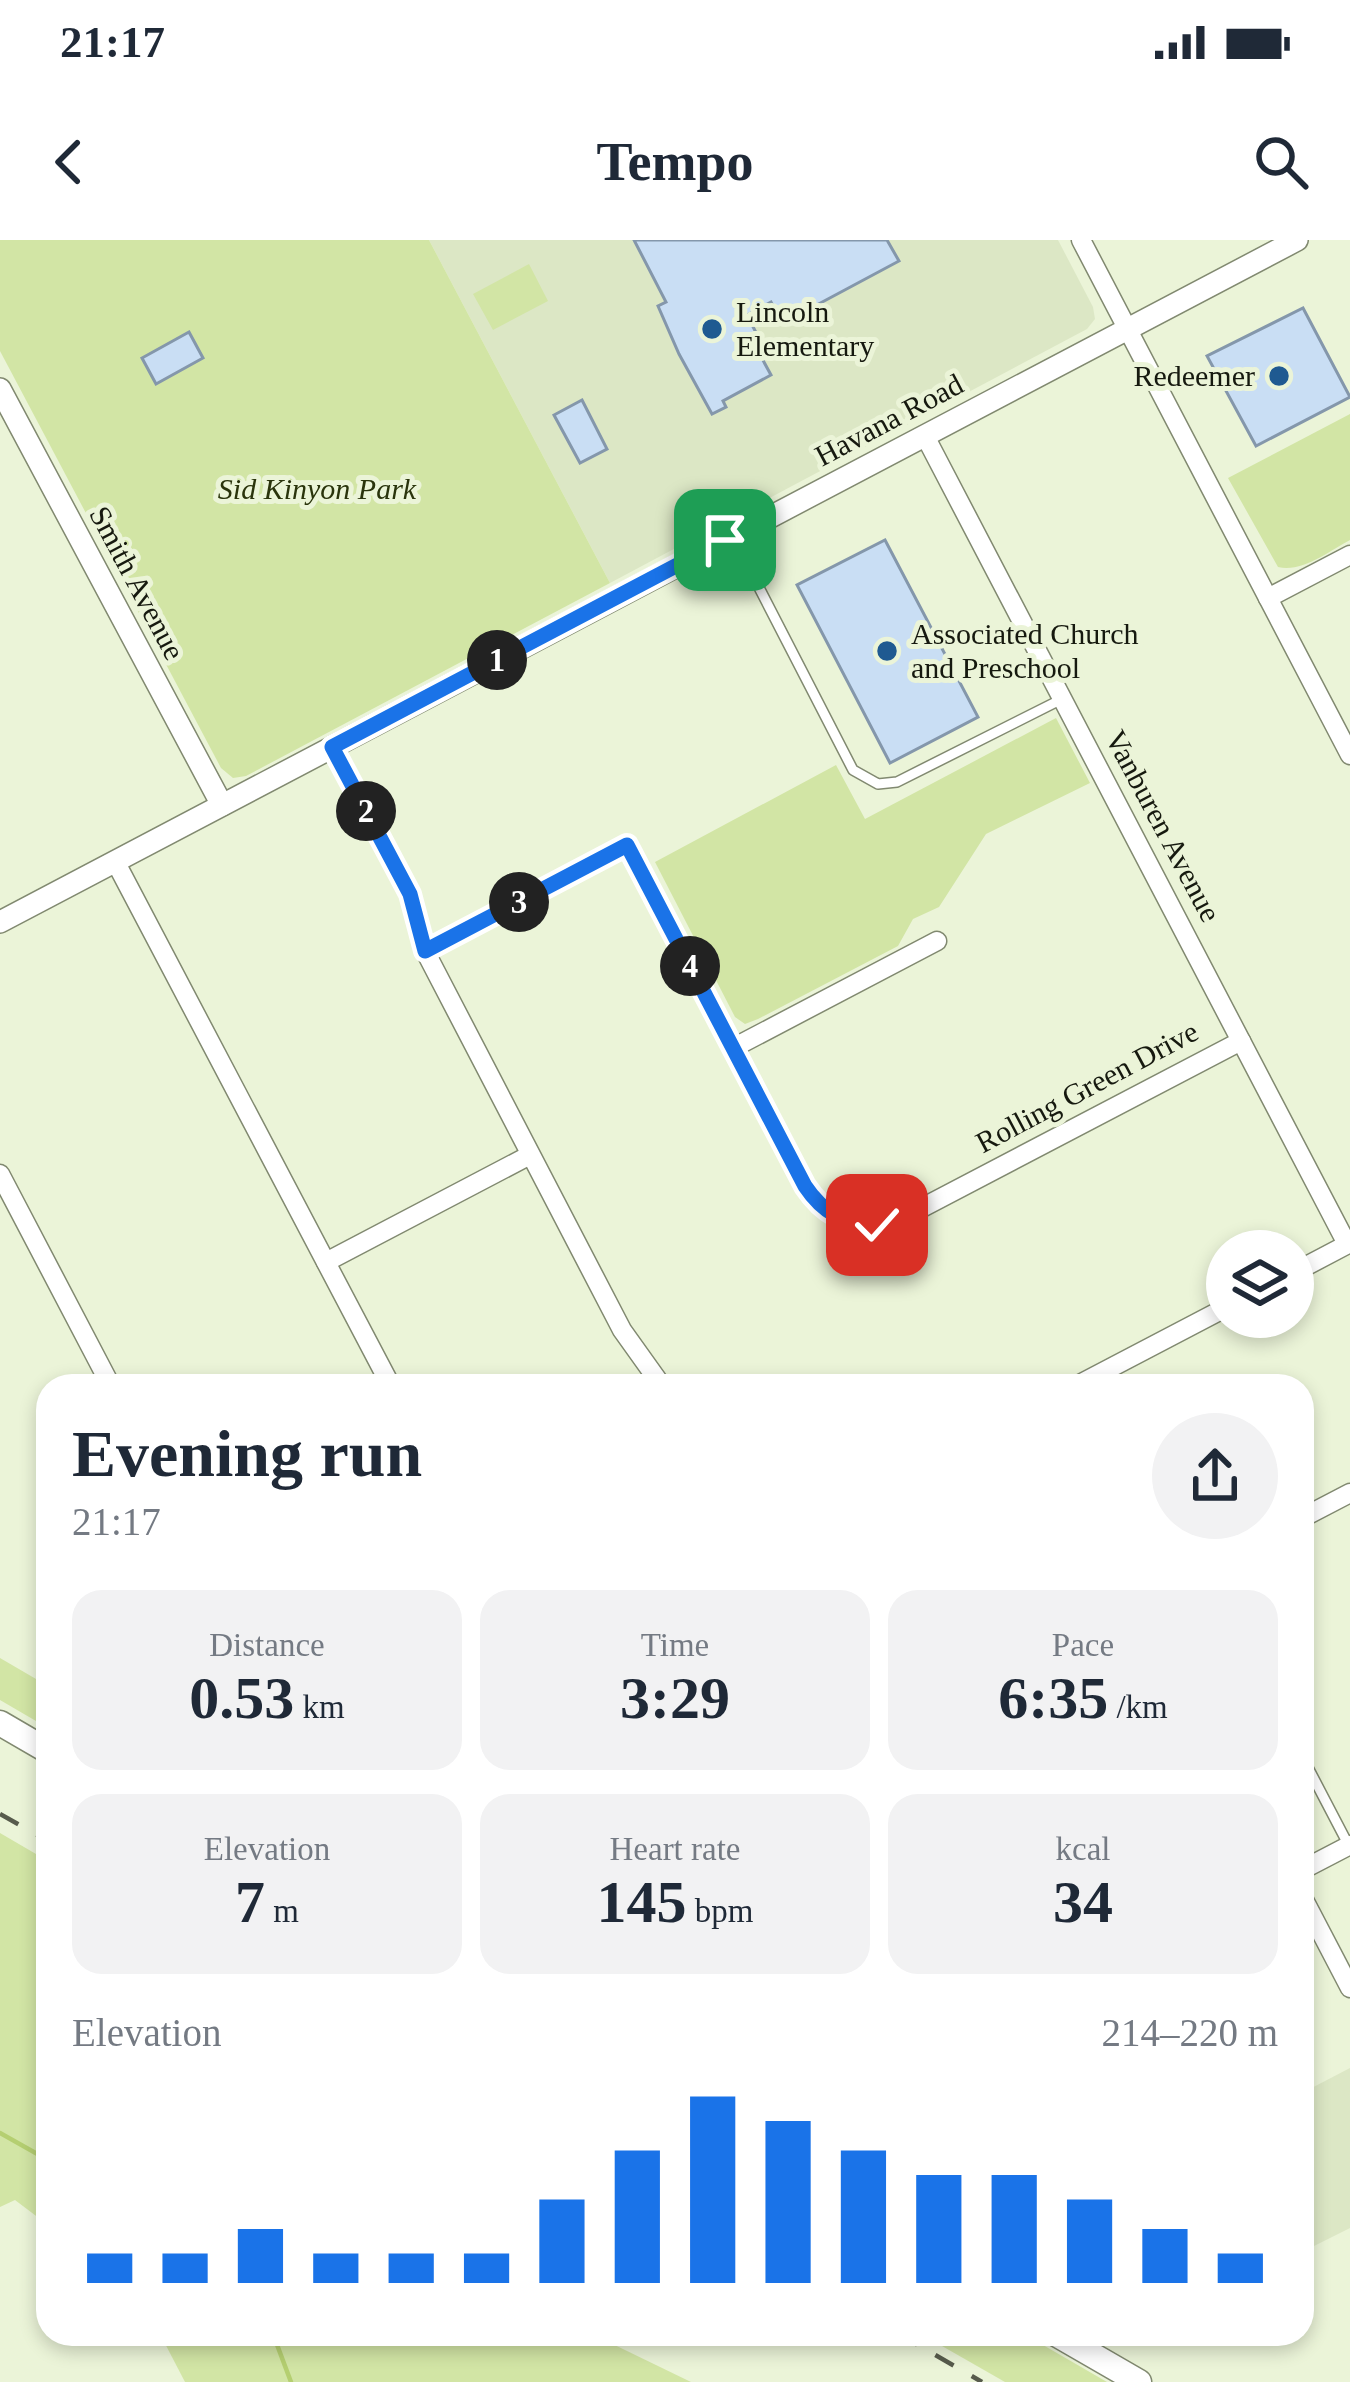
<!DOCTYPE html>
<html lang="en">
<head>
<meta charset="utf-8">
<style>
  :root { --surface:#fff; --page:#f2f2f3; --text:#1f2937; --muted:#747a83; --accent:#1a73e8 }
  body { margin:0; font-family:"Times New Roman",serif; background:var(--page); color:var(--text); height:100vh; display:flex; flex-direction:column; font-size:45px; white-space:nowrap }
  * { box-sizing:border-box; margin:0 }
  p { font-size:39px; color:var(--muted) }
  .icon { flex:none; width:66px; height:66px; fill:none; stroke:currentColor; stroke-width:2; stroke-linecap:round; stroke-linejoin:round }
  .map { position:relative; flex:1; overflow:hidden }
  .details { position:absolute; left:36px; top:1134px; width:1278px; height:972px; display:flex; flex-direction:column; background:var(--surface); border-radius:36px; box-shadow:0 6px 18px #0003 }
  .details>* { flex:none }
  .buttons { position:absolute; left:1206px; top:990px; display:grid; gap:24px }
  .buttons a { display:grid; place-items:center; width:108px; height:108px; border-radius:50%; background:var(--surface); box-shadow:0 6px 18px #0003; font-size:60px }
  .pin { position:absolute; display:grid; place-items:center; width:102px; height:102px; color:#fff; margin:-51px; border-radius:24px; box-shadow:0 6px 18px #0006 }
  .km { position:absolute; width:60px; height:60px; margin:-30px; border-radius:50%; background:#222; color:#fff; font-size:33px; line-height:60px; text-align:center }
  .round { display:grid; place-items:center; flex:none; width:126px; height:126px; border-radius:63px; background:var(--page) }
  .overview { display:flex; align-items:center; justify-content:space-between; height:204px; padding:0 36px }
  h1 { font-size:66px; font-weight:700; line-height:90px }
  .stats { display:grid; grid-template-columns:repeat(3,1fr); gap:18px; height:204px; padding:12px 36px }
  .stats div { display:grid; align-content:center; border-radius:30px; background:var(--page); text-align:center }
  .stats b { font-size:60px; font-weight:700 }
  .stats small { font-size:33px; font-weight:400 }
  .stats p { font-size:33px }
  .chart { height:336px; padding:24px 36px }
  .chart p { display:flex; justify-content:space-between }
  .chart svg { width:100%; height:216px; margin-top:12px; stroke:var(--accent); stroke-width:6 }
  .status { display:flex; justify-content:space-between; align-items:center; height:84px; padding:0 60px; background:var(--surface); direction:ltr }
  .status svg { height:33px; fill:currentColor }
  header { display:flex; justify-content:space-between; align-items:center; height:156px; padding:0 36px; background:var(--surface); font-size:54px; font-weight:700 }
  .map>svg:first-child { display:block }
  .built { fill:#dce7c5 }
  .green { fill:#d2e5a5 }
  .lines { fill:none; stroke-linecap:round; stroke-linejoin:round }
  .stream { stroke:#b5cf71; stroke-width:4.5 }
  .building { fill:#c9def4; stroke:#8497ab; stroke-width:3 }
  .service-casing { stroke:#818970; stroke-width:12 }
  .minor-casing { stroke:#818970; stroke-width:21 }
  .tertiary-casing { stroke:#818970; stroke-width:24 }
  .secondary-casing { stroke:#818970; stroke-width:27 }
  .service { stroke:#fff; stroke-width:9 }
  .minor { stroke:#fff; stroke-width:18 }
  .tertiary { stroke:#fff; stroke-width:21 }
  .secondary { stroke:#fff; stroke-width:24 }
  .rail { stroke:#575b4c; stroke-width:4.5; stroke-dasharray:21 21; stroke-linecap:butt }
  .route-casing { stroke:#fff; stroke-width:24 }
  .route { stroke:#1a73e8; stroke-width:15 }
  .poi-dot { fill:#1f5a91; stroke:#ebf4d8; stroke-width:4.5 }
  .labels { text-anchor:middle; stroke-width:10; stroke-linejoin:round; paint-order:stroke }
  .poi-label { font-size:30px; fill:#16190f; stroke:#ebf4d8; text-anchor:start }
  .street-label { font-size:30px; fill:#16190f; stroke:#ebf4d8 }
  .park-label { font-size:30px; font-style:italic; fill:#2a340c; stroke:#ebf4d8 }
</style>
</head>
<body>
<div class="status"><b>21:17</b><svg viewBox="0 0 49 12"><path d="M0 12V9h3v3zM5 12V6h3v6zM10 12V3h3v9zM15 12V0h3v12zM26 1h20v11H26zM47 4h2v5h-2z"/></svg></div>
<header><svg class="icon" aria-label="back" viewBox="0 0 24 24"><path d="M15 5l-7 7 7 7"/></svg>Tempo<svg class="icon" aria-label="search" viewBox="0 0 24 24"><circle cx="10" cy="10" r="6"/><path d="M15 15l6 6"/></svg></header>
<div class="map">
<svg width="1350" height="2142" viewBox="0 0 1350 2142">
  <rect width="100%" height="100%" fill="#ebf4d8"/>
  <!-- built -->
  <g class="built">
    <polygon points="429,0 1058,0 1093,67 1095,79 1087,89 610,343"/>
    <polygon points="1350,1828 1350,1988 1302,2012 1302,1853"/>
  </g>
  <!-- green -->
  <g class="green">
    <polygon points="0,0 429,0 610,343 246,536 233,538 221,528 0,111"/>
    <polygon points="529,24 548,61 493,90 473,54"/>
    <path d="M1350,174v126c-21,11 -48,33 -72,27l-50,-89z"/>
    <polygon points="1056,478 1090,543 986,594 939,667 913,679 898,706 758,779 745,784 735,777 655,622 836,525 865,579"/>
    <polygon points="0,1418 48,1446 48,1488 0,1460"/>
    <polygon points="0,1593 48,1621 48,1985 15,1960 0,1967"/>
    <polygon points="160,2094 592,2094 691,2142 185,2142"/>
    <polygon points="921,2094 1024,2094 1107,2142 1005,2142"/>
  </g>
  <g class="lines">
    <!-- stream -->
    <g class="stream">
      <polyline points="0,1893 48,1920"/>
      <polyline points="273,2094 291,2142"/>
    </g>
  </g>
  <!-- building -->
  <g class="building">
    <polygon points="634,0 887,0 899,21 783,83 771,62 747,75 765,110 759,113 771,135 723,161 726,167 712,174 679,114 658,66 666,62"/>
    <polygon points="1303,68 1350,157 1256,206 1207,116"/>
    <polygon points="189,92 203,118 156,144 142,118"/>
    <polygon points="582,160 607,209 580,223 554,175"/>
    <polygon points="885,300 978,477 890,523 797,345"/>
  </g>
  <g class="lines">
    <!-- service casing -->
    <g class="service-casing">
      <g id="service">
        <polyline points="734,299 853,530 878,544 897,542 1062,459"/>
        <polyline points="1302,1516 1349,1606"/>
      </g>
    </g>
    <!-- minor casing -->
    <g class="minor-casing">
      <g id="minor">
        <polyline points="1081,0 1350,515"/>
        <polyline points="925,196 1347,1004"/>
        <polyline points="1268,358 1350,315"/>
        <polyline points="333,507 410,654 425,711 622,1090 662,1146"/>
        <polyline points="115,621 391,1146"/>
        <path d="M425,711l202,-106 178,341c22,33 52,44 90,36l346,-181"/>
        <polyline points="733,808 937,701"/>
        <polyline points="0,934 111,1146"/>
        <polyline points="326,1022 530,915"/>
        <polyline points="1293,1033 1350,1003"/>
        <polyline points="1076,1146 1227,1067"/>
        <polyline points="1302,1278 1350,1253"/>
        <polyline points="1302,1630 1350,1605"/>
        <polyline points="1302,1656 1350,1748"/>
      </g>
    </g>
    <!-- tertiary casing -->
    <g class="tertiary-casing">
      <g id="tertiary">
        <polyline points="0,149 222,565"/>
        <polyline points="0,682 1297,0"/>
      </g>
    </g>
    <!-- secondary casing -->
    <g class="secondary-casing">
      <g id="secondary">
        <polyline points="0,1483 48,1511"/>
        <polyline points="1056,2094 1139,2142"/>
      </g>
    </g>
    <!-- service -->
    <use href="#service" class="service"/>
    <!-- minor -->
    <use href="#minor" class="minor"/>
    <!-- tertiary -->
    <use href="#tertiary" class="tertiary"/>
    <!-- secondary -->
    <use href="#secondary" class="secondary"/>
    <!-- rail -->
    <g class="rail">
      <polyline points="0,1574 48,1601"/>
      <polyline points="899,2094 982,2142"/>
    </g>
  </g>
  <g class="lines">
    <!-- route casing -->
    <g class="route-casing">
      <path id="route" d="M725,300l-393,207 78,147 15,57 202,-106 178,341c18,27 40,39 72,39"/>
    </g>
    <!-- route -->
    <use href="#route" class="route"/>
  </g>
  <!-- markers -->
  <g class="poi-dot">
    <circle cx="712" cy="89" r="12"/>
    <circle cx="1279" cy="136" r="12"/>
    <circle cx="887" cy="411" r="12"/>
  </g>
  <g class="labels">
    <!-- poi labels -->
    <g class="poi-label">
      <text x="736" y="82">Lincoln<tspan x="736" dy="34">Elementary</tspan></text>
      <text x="1255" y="146" text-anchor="end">Redeemer</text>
      <text x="911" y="404">Associated Church<tspan x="911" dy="34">and Preschool</tspan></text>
    </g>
    <!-- street labels -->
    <g class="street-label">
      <text transform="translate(889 180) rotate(-28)" y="10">Havana Road</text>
      <text transform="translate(137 343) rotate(62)" y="10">Smith Avenue</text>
      <text transform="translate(1163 586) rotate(62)" y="10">Vanburen Avenue</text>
      <text transform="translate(1087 847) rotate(-28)" y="10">Rolling Green Drive</text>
    </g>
    <!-- park labels -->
    <g class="park-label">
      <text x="317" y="259">Sid Kinyon Park</text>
    </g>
  </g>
</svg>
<div class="buttons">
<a><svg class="icon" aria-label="layers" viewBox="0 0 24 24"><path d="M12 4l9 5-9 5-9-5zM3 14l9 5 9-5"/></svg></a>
</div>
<div class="pin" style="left:725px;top:300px;background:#1e9e55"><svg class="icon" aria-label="arrive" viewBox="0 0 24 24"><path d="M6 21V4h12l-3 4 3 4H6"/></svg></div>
<div class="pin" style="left:877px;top:985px;background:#d93025"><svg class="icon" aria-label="check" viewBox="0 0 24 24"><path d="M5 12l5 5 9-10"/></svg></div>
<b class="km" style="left:497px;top:420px">1</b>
<b class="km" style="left:366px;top:571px">2</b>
<b class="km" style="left:519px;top:662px">3</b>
<b class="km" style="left:690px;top:726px">4</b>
<section class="details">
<div class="overview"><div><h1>Evening run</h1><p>21:17</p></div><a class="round"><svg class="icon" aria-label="share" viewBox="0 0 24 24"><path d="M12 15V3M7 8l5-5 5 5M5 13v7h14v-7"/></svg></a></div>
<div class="stats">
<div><p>Distance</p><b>0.53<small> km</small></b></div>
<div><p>Time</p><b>3:29</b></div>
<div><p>Pace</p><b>6:35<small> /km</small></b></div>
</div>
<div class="stats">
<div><p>Elevation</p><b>7<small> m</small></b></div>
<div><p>Heart rate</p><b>145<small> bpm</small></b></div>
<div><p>kcal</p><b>34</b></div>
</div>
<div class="chart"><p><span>Elevation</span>214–220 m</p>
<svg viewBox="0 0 160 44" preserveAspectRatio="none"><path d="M5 44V38M15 44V38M25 44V33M35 44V38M45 44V38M55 44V38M65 44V27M75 44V17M85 44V6M95 44V11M105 44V17M115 44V22M125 44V22M135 44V27M145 44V33M155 44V38"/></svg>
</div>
</section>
</div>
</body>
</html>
